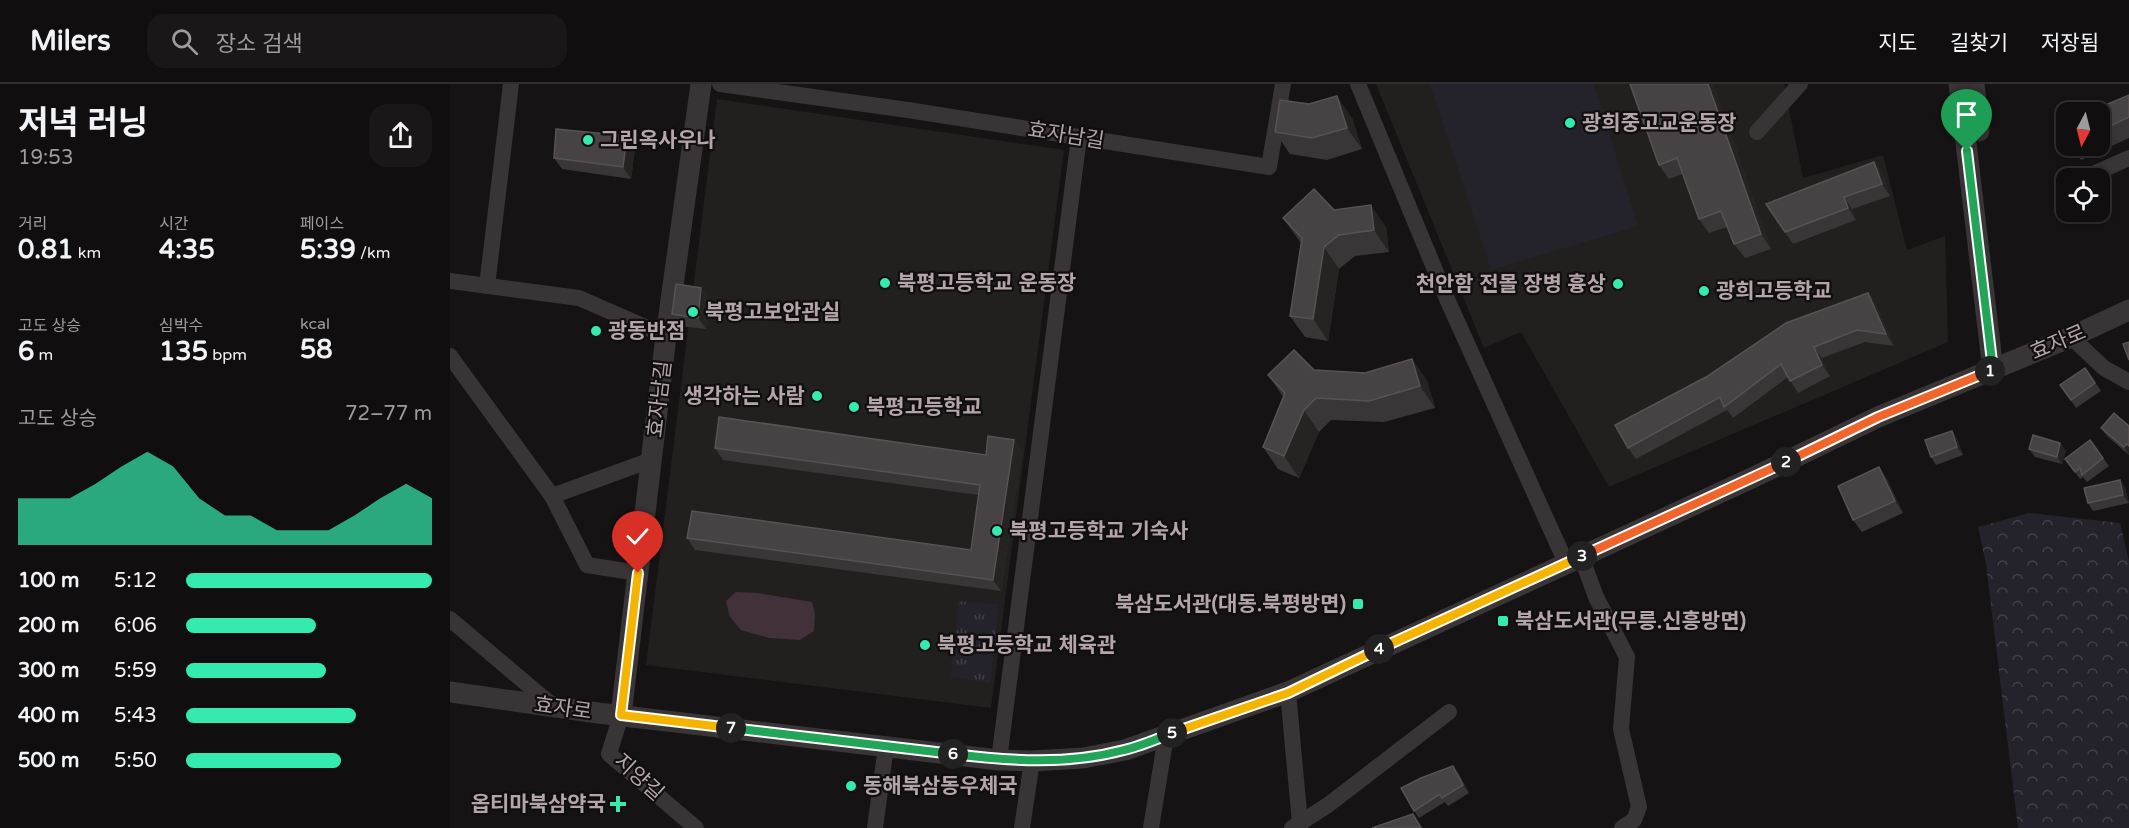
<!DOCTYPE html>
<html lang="ko">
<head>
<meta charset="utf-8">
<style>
  :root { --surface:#100e0e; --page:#191717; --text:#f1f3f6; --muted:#9c9c9e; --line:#302e2e; --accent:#35eaae }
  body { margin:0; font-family:"Varela Round","Noto Sans KR",sans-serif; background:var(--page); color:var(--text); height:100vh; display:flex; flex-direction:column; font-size:22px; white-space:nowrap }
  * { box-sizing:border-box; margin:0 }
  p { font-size:20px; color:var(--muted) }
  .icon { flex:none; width:33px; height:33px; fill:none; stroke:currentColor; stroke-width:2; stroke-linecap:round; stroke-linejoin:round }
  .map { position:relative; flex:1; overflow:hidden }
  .details { display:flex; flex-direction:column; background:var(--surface); width:450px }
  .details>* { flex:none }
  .needle { width:39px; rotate:187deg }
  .fabs { position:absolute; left:1606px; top:18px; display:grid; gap:12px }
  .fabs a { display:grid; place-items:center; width:54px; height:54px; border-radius:12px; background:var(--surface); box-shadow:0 3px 9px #0003,0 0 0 2px var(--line); font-size:30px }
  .pin { position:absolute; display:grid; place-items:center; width:51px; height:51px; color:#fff; margin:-62px -26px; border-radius:50% 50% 50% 0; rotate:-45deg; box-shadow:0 0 6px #0007 }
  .pin .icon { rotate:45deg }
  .km { position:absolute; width:30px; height:30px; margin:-15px; border-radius:50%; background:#222; color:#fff; font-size:16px; line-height:30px; text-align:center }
  .round { display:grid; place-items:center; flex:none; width:63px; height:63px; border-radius:18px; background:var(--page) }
  .headline { display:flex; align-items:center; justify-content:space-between; height:102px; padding:0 18px }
  h1 { font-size:33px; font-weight:700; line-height:45px }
  .stats { display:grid; grid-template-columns:repeat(3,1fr); gap:9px; height:102px; padding:6px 18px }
  .stats div { display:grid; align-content:center }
  .stats b { font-size:26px; font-weight:700 }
  .stats small { font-size:16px; font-weight:400 }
  .stats p { font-size:16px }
  .chart { height:168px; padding:12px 18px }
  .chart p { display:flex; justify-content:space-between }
  .chart svg { width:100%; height:108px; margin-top:6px; fill:var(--accent); opacity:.7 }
  ul { padding:0 18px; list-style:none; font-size:20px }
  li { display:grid; grid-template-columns:96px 72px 1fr; align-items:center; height:45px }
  li i { height:15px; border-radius:8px; background:var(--accent) }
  header { display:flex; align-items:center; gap:36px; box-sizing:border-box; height:84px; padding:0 30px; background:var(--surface); border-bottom:2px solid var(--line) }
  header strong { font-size:28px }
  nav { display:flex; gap:33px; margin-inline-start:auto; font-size:21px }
  .search { width:420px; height:54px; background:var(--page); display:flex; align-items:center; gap:15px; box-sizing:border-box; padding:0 21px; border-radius:18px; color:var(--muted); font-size:22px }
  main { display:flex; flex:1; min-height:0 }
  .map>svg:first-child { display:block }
  .built { fill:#221f1f }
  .grass { fill:url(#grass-tufts) }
  .forest { fill:url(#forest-crowns) }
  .park { fill:#24232c }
  .water { fill:#42313a }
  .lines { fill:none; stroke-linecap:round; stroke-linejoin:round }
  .minor { stroke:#393435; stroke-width:16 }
  .tertiary { stroke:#393435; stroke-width:21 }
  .wall { fill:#3a3637 }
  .shaded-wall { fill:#262323 }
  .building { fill:#474243; stroke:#585253; stroke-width:1.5 }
  .split-1-casing { stroke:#fff; stroke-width:12 }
  .split-2-casing { stroke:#fff; stroke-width:12 }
  .split-3-casing { stroke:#fff; stroke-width:12 }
  .split-4-casing { stroke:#fff; stroke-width:12 }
  .split-5-casing { stroke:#fff; stroke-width:12 }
  .split-6-casing { stroke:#fff; stroke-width:12 }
  .split-7-casing { stroke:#fff; stroke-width:12 }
  .split-8-casing { stroke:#fff; stroke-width:12 }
  .split-1 { stroke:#22a559; stroke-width:8 }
  .split-2 { stroke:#f0652b; stroke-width:8 }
  .split-3 { stroke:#f0652b; stroke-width:8 }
  .split-4 { stroke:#f5b400; stroke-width:8 }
  .split-5 { stroke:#f5b400; stroke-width:8 }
  .split-6 { stroke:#22a559; stroke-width:8 }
  .split-7 { stroke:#22a559; stroke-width:8 }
  .split-8 { stroke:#f5b400; stroke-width:8 }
  .poi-dot { fill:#35eaae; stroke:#100e0e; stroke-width:2 }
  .labels { text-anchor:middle; stroke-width:4.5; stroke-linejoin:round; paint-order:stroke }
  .poi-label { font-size:21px; font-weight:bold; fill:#b4a5aa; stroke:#100e0e; text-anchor:start }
  .street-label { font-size:21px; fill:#b4a5aa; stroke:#100e0e }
</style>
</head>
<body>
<header>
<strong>Milers</strong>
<div class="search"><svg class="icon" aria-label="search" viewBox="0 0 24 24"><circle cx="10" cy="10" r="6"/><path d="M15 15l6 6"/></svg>장소 검색</div>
<nav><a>지도</a><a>길찾기</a><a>저장됨</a></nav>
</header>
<main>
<section class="details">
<div class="headline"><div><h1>저녁 러닝</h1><p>19:53</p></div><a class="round"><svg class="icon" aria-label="share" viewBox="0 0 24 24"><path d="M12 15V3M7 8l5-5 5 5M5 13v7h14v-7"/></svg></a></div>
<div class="stats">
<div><p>거리</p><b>0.81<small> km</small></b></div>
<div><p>시간</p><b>4:35</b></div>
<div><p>페이스</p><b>5:39<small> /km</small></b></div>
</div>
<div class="stats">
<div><p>고도 상승</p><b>6<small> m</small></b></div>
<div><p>심박수</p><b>135<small> bpm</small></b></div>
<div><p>kcal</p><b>58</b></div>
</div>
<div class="chart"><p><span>고도 상승</span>72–77 m</p>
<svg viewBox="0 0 160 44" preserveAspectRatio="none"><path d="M0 44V25L10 25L20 25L30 19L40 12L50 6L60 12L70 25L80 32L90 32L100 38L110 38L120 38L130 32L140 25L150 19L160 25V44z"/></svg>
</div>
<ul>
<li><b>100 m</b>5:12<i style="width:100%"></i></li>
<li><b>200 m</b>6:06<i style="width:53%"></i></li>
<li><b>300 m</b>5:59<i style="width:57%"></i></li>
<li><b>400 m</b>5:43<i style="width:69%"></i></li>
<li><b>500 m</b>5:50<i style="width:63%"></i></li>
</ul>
</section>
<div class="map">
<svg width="1679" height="744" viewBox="0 0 1679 744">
  <defs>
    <pattern id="grass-tufts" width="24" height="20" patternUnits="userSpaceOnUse" patternTransform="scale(1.5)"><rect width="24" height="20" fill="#24232c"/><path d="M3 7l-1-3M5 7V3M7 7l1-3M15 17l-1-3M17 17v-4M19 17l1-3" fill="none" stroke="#414048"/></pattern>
    <pattern id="forest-crowns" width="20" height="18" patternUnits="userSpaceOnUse" patternTransform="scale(1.5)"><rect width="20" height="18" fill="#24232c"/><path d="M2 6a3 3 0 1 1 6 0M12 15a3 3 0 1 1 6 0" fill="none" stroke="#414048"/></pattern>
  </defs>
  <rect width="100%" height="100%" fill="#151313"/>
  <!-- built -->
  <g class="built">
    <polygon points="926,0 1334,0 1353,94 1433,71 1457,166 1495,152 1498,258 1159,403 1071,248 1034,264"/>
    <polygon points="267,15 614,66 541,624 196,581"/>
  </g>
  <!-- grass -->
  <polygon class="grass" points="509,517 549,521 540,599 501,593"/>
  <!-- forest -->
  <polygon class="forest" points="1579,429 1670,439 1679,477 1679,744 1568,744 1536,480 1528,443"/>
  <!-- park -->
  <polygon class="park" points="980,0 1144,0 1188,142 1041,186"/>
  <!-- water -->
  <polygon class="water" points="286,508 308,509 362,518 365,530 364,547 350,556 319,554 291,546 280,533 276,517"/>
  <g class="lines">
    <!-- minor -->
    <g class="minor">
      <polyline points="270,0 458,26 819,83 833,0"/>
      <polyline points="908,0 997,215 1116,479"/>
      <polyline points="1307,48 1350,0"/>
      <polyline points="1634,94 1679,74"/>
      <polyline points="0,197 129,214 216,252"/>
      <polyline points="37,202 61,0"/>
      <polyline points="1621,253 1654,284 1679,298"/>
      <polyline points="0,272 102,412 201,376"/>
      <polyline points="102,412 137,481 188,489"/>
      <polyline points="1131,472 1146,513 1177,573 1171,645 1189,723 1184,736 1172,744"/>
      <polyline points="0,535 103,622"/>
      <polyline points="838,608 850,739 842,744"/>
      <polyline points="171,631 159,670 246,744"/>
      <polyline points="549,676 629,53"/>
      <polyline points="425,744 436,662"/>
      <polyline points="572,744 582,677"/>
      <polyline points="701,744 716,652"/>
      <polyline points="850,744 850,739 878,721 999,628"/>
    </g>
    <!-- tertiary -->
    <g class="tertiary">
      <polyline points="1509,0 1543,286"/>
      <polyline points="1524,0 1529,47"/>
      <polyline points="0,608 148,629 549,676 582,677 633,674 675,666 838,608 1304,393 1428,333 1621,253 1679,226"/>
      <polyline points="171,631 216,252 251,0"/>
    </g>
  </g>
  <!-- wall -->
  <g class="wall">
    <polygon points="1180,0 1263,0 1321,165 1295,174 1284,160 1277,143 1259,149 1249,135 1233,90 1219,95 1209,81"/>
    <polygon points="1679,11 1679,54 1631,76 1621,62 1650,62 1650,28"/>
    <polygon points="902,34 912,65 877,76 840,70 825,48"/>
    <polygon points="177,52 185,64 181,95 112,85 104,74"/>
    <polygon points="1424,78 1433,89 1440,112 1402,125 1406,136 1343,160 1316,120"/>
    <polygon points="884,126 936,143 939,168 905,172 889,185 878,257 855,253 840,232 851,159 833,134"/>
    <polygon points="251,204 259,215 256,245 230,242 222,230"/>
    <polygon points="1418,209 1426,221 1444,262 1415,258 1372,274 1380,292 1348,309 1338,293 1283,334 1277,326 1186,375 1178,364"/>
    <polygon points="962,275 977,297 985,324 934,338 881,336 869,348 849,394 828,385 813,363 834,314 818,291 864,286 915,289"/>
    <polygon points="1635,284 1651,307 1626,324 1610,301"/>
    <polygon points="1679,342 1679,371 1657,352 1651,344"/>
    <polygon points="1502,347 1507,355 1513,371 1486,381 1481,373"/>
    <polygon points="564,356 572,368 551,507 245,466 237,454 521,466 528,411 273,376 265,364 536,371"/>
    <polygon points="1640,356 1659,382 1637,398 1633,393 1630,395 1615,375"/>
    <polygon points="1610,359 1616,367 1612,380 1585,373 1579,365"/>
    <polygon points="1437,395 1453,429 1412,448 1403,436"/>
    <polygon points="1670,396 1675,404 1679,419 1643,427 1638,419"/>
    <polygon points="1009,690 1019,709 998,722 995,718 969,734 964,727"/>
  </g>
  <!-- shaded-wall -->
  <g class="shaded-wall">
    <polygon points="1258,0 1263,0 1321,165 1311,150"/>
    <polygon points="887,12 902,34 912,65 897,44"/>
    <polygon points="177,52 185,64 181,95 173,83"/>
    <polygon points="1424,78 1433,89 1440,112 1432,100"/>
    <polygon points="1394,113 1402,125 1406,136 1398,124"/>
    <polygon points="921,121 936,143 939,168 924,146"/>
    <polygon points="874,163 889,185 878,257 863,235"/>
    <polygon points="251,204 259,215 256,245 248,234"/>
    <polygon points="1418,209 1426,221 1444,262 1436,250"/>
    <polygon points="1364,263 1372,274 1380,292 1372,281"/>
    <polygon points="962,275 977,297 985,324 970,302"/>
    <polygon points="854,326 869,348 849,394 834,372"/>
    <polygon points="1502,347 1507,355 1513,371 1507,363"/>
    <polygon points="564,356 572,368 551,507 543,496"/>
    <polygon points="1610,359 1616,367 1612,380 1607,373"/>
    <polygon points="1677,360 1679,363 1679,371 1674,363"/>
    <polygon points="1429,383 1437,395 1453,429 1445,417"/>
    <polygon points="1670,396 1675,404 1679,419 1673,411"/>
    <polygon points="1003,682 1009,690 1019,709 1013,701"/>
    <polygon points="963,730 973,744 971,744"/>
  </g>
  <!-- building -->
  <g class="building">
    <polygon points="1180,0 1258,0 1311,150 1284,160 1271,127 1249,135 1227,74 1209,81"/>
    <polygon points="1679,11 1679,33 1650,47 1650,28 1639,28"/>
    <polygon points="887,12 897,44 862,54 825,48 830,16 859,20"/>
    <polygon points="1617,39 1617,55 1610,42"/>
    <polygon points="106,45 177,52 173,83 104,74"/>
    <polygon points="1424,78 1432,100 1394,113 1398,124 1335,148 1316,120"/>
    <polygon points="864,105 884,126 921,121 924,146 889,151 874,163 863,235 840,232 852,154 833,134"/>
    <polygon points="226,200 251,204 248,234 222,230"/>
    <polygon points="1418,209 1436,250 1407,246 1364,263 1372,281 1340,297 1331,280 1274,323 1270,313 1178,364 1165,341 1256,293 1336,239"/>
    <polygon points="1679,258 1679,276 1673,260"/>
    <polygon points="844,266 864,286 915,289 962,275 970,302 919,317 866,314 854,326 834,372 813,363 835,309 818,291"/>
    <polygon points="1635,284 1645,299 1621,316 1610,301"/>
    <polygon points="1664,329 1679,342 1679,362 1677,360 1674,363 1651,344"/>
    <polygon points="269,333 536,371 538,352 564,356 543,496 237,454 242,427 521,466 530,401 265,364"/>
    <polygon points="1502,347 1507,363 1481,373 1475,356"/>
    <polygon points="1583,351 1610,359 1607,373 1579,365"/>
    <polygon points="1640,356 1653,374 1632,391 1630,384 1625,388 1615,375"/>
    <polygon points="1429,383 1445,417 1403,436 1388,402"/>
    <polygon points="1670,396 1673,411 1638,419 1634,404"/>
    <polygon points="1003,682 1013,701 992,714 990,710 964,727 951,704 971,694"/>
    <polygon points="963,730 971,744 922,744"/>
  </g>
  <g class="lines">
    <!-- split-1 casing -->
    <g class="split-1-casing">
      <polyline id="split-1" points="1517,67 1543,286 1540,287"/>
    </g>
    <!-- split-2 casing -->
    <g class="split-2-casing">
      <polyline id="split-2" points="1336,378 1428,333 1540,287"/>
    </g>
    <!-- split-3 casing -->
    <g class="split-3-casing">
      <polyline id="split-3" points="1132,472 1336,378"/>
    </g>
    <!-- split-4 casing -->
    <g class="split-4-casing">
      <polyline id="split-4" points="929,565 1132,472"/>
    </g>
    <!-- split-5 casing -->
    <g class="split-5-casing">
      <polyline id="split-5" points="722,649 838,609 929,565"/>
    </g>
    <!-- split-6 casing -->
    <g class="split-6-casing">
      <path id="split-6" d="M503,670c57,7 115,11 171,-4 17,-4 33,-11 48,-17"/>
    </g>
    <!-- split-7 casing -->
    <g class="split-7-casing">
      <polyline id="split-7" points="281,644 503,670"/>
    </g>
    <!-- split-8 casing -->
    <g class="split-8-casing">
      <polyline id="split-8" points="188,489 171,631 281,644"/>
    </g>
    <!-- split-1 -->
    <use href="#split-1" class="split-1"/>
    <!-- split-2 -->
    <use href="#split-2" class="split-2"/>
    <!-- split-3 -->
    <use href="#split-3" class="split-3"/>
    <!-- split-4 -->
    <use href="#split-4" class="split-4"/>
    <!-- split-5 -->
    <use href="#split-5" class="split-5"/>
    <!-- split-6 -->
    <use href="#split-6" class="split-6"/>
    <!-- split-7 -->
    <use href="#split-7" class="split-7"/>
    <!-- split-8 -->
    <use href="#split-8" class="split-8"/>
  </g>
  <!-- markers -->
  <g class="poi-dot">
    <circle cx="1120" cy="39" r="6"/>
    <circle cx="138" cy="56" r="6"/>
    <circle cx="435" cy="199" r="6"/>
    <circle cx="1168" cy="200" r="6"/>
    <circle cx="1254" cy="207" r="6"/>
    <circle cx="243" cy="228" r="6"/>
    <circle cx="146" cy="247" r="6"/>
    <circle cx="367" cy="312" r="6"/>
    <circle cx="404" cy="323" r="6"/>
    <circle cx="547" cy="447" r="6"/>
    <rect x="902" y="514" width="12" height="12" rx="3"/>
    <rect x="1047" y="531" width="12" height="12" rx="3"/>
    <circle cx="475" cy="561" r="6"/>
    <circle cx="401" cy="702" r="6"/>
    <path d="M165 711h6v6h6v6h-6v6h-6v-6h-6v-6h6z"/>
  </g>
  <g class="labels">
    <!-- poi labels -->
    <g class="poi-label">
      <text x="1132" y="46">광희중고교운동장</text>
      <text x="150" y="63">그린옥사우나</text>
      <text x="447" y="206">북평고등학교 운동장</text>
      <text x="1156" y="207" text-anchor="end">천안함 전몰 장병 흉상</text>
      <text x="1266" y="214">광희고등학교</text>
      <text x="255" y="235">북평고보안관실</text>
      <text x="158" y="254">광동반점</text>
      <text x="355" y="319" text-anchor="end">생각하는 사람</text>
      <text x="416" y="330">북평고등학교</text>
      <text x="559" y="454">북평고등학교 기숙사</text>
      <text x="896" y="527" text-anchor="end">북삼도서관(대동.북평방면)</text>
      <text x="1065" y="544">북삼도서관(무릉.신흥방면)</text>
      <text x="487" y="568">북평고등학교 체육관</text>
      <text x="413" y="709">동해북삼동우체국</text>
      <text x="156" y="727" text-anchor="end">옵티마북삼약국</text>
    </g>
    <!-- street labels -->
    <g class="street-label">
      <text transform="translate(616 51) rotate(9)" y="7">효자남길</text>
      <text transform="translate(1608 258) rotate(-23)" y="7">효자로</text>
      <text transform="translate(209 315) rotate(-83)" y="7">효자남길</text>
      <text transform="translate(113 624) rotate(8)" y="7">효자로</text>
      <text transform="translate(189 693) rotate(42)" y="7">지양길</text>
    </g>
  </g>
</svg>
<div class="fabs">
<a><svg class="needle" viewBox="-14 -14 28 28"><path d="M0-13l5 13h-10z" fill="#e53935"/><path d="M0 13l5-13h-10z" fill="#9c9c9e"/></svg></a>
<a><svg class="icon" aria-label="locate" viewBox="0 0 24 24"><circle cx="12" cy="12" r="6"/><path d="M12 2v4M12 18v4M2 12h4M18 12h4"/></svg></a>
</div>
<div class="pin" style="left:1517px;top:67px;background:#1e9e55"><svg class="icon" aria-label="arrive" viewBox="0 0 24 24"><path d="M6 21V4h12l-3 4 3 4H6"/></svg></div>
<div class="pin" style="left:188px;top:489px;background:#d93025"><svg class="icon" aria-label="check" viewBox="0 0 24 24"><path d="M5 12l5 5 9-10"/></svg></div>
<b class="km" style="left:1540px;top:287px">1</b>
<b class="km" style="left:1336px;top:378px">2</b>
<b class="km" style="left:1132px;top:472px">3</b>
<b class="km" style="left:929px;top:565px">4</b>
<b class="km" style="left:722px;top:649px">5</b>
<b class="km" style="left:503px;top:670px">6</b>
<b class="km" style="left:281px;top:644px">7</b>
</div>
</main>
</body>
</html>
